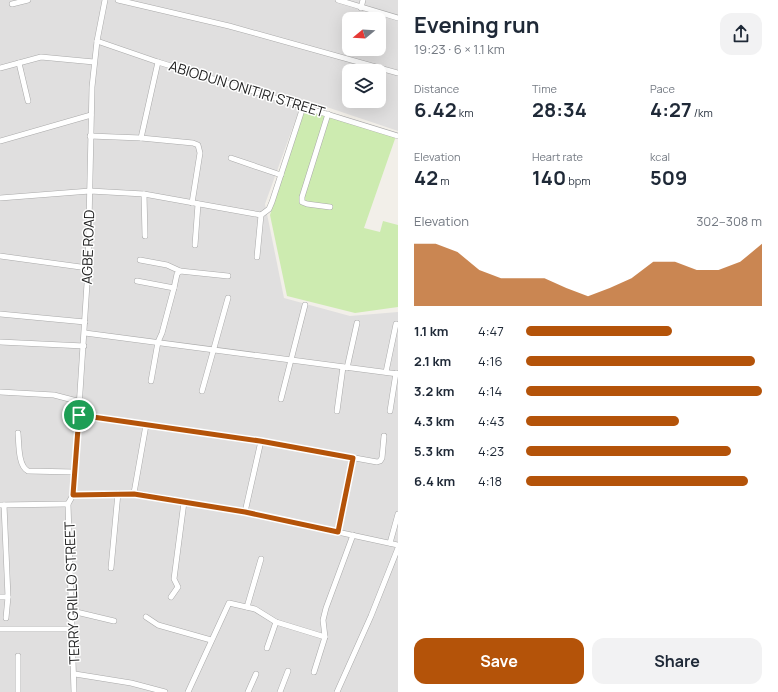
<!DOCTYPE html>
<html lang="en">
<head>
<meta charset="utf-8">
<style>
  :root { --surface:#fff; --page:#f2f2f3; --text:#1f2937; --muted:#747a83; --accent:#b45309 }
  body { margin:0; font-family:Manrope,sans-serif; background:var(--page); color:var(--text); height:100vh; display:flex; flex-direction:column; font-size:15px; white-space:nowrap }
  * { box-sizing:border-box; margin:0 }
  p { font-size:13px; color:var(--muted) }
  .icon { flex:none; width:22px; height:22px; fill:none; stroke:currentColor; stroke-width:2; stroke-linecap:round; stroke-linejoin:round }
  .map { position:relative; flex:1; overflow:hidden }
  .drawer { display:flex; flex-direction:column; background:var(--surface); width:380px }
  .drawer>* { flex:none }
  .needle { width:26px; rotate:252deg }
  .controls { position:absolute; left:342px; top:12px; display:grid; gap:8px }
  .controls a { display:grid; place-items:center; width:44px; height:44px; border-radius:8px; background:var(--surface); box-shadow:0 4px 16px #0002; font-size:20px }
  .pin { position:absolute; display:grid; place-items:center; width:34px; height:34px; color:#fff; margin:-17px; border:2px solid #fff; border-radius:50%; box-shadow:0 1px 4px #0007 }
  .round { display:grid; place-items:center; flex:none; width:42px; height:42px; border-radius:12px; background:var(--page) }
  .head { display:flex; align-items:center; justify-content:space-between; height:68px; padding:0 16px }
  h1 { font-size:22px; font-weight:700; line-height:30px }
  .metrics { display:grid; grid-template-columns:repeat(3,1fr); gap:6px; height:68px; padding:4px 16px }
  .metrics div { display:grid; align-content:center }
  .metrics b { font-size:20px; font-weight:700 }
  .metrics small { font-size:11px; font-weight:400 }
  .metrics p { font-size:11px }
  .chart { height:112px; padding:8px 16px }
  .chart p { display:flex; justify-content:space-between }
  .chart svg { width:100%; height:72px; margin-top:4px; fill:var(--accent); opacity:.7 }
  .cta { display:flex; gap:8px; margin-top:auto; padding:8px 16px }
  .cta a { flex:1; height:46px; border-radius:12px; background:var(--accent); color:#fff; font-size:16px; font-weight:700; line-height:46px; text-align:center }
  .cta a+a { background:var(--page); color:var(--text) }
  ul { padding:0 16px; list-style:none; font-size:13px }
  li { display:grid; grid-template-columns:64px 48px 1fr; align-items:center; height:30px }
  li i { height:10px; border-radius:5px; background:var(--accent) }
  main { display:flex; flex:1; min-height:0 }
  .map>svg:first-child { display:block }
  .residential { fill:#e0dfdf; fill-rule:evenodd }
  .grass { fill:#cdebb0 }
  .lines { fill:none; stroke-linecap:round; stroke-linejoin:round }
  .minor-casing { stroke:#a9a9a9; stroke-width:6 }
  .minor { stroke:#fff; stroke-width:5 }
  .route-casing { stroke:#fff; stroke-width:8 }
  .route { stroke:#b45309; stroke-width:5 }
  .labels { text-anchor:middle; stroke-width:3; stroke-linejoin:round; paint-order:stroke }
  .street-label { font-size:14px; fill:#222; stroke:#fff }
</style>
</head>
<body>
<main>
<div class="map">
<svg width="398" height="692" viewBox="0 0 398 692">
  <rect width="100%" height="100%" fill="#f2efe9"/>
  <!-- residential -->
  <path class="residential" d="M0,0h398v131l-95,-32 -38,105 19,94 66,18 48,-4v380h-398zM349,19h30v30h-30zM349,71h30v30h-30z"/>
  <!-- grass -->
  <polygon class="grass" points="303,108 396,136 364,228 380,232 383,221 398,225 398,307 355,313 287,296 270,215"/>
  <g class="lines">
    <!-- minor casing -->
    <g class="minor-casing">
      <g id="minor">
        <polyline points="118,0 229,26 398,73"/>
        <polyline points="338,0 398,18"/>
        <polyline points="12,4 28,0"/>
        <polyline points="361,8 363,0"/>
        <polyline points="97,41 158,62 398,136"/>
        <polyline points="19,63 28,101"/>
        <polyline points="0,68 41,57 94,62"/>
        <polyline points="328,114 302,197 302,202 307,204 330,207"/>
        <polyline points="90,136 141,138 193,143 198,145 200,153 192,203"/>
        <polyline points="141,138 158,62"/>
        <polyline points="0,141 91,115"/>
        <polyline points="231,158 281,175"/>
        <polyline points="144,194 145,236"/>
        <polyline points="0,198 90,191 144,194 261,215 269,209 272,202 303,107"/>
        <polyline points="195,245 198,204"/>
        <polyline points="0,256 88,268"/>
        <polyline points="257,257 261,215"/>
        <polyline points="140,260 167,265 180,271"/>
        <polyline points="137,281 174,288 162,333 158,342 151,381"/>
        <polyline points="174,288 177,274 180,271 228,276"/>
        <polyline points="0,314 85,322"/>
        <polyline points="85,333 398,374"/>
        <polyline points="0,342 84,346"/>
        <polyline points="347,368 357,323"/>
        <polyline points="386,372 396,324"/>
        <polyline points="202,391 228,298"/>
        <polyline points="0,392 54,395 81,402"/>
        <polyline points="281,399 305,305"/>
        <polyline points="337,411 343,367"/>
        <polyline points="390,411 396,373"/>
        <polyline points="79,415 261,441 377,462 380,461 382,458 384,436"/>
        <path d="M18,433c1,11 0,33 10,38l46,1"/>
        <polyline points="134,493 146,425"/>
        <polyline points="73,495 134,493 245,512 398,545"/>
        <polyline points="0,505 68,504"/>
        <polyline points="4,505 8,597 6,618"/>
        <polyline points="245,512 261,441"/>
        <polyline points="338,532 353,458"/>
        <polyline points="390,543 398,514"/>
        <polyline points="111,568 118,493"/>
        <polyline points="0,597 8,597"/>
        <polyline points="171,597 178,587 174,579 184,502"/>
        <polyline points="247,607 261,559"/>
        <polyline points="72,611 114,621"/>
        <polyline points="146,617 158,625 211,640"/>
        <polyline points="0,629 72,629"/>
        <polyline points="267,648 276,622"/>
        <polyline points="18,656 18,692"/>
        <polyline points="314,672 325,637 323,620 326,608 353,535"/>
        <polyline points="75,674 131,683 165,692"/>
        <polyline points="74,692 68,504 73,495 74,485 88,268 92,87 97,41 105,0"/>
        <polyline points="188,692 229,603 255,609 276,622 325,637"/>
        <polyline points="248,692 256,674"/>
        <polyline points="280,692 288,671"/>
        <polyline points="337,692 371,616 398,548"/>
      </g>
    </g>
    <!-- minor -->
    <use href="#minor" class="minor"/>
  </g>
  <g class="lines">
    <!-- route casing -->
    <g class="route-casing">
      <polygon id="route" points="79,415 260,441 353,458 338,532 245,512 134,494 73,495"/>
    </g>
    <!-- route -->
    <use href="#route" class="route"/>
  </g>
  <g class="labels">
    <!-- street labels -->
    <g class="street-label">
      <text transform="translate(247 89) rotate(17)" y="5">ABIODUN ONITIRI STREET</text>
      <text transform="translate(88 247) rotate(-88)" y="5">AGBE ROAD</text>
      <text transform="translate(72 593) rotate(-92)" y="5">TERRY GRILLO STREET</text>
    </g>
  </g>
</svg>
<div class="controls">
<a><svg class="needle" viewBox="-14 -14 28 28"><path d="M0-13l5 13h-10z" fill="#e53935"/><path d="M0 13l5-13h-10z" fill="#747a83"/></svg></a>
<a><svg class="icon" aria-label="layers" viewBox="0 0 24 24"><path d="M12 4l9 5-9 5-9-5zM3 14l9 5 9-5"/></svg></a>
</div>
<div class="pin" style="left:79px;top:415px;background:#1e9e55"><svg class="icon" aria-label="arrive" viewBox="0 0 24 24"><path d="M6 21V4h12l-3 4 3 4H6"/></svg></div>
</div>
<section class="drawer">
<div class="head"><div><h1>Evening run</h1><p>19:23 · 6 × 1.1 km</p></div><a class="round"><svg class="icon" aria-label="share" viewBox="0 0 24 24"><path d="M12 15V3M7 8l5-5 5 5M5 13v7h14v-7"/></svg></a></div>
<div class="metrics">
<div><p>Distance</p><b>6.42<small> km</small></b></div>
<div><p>Time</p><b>28:34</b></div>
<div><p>Pace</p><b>4:27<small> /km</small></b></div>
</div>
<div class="metrics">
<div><p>Elevation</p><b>42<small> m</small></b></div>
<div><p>Heart rate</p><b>140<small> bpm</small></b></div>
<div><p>kcal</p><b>509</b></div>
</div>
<div class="chart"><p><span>Elevation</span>302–308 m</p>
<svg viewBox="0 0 160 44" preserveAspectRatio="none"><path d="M0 44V6L10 6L20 11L30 22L40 27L50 27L60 27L70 33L80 38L90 33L100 27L110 17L120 17L130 22L140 22L150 17L160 6V44z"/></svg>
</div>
<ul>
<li><b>1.1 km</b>4:47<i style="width:62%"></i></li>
<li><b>2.1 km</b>4:16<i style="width:97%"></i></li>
<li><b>3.2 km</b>4:14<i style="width:100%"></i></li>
<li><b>4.3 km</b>4:43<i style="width:65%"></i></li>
<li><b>5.3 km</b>4:23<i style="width:87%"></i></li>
<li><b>6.4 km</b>4:18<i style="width:94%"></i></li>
</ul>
<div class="cta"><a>Save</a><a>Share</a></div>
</section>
</main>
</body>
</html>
